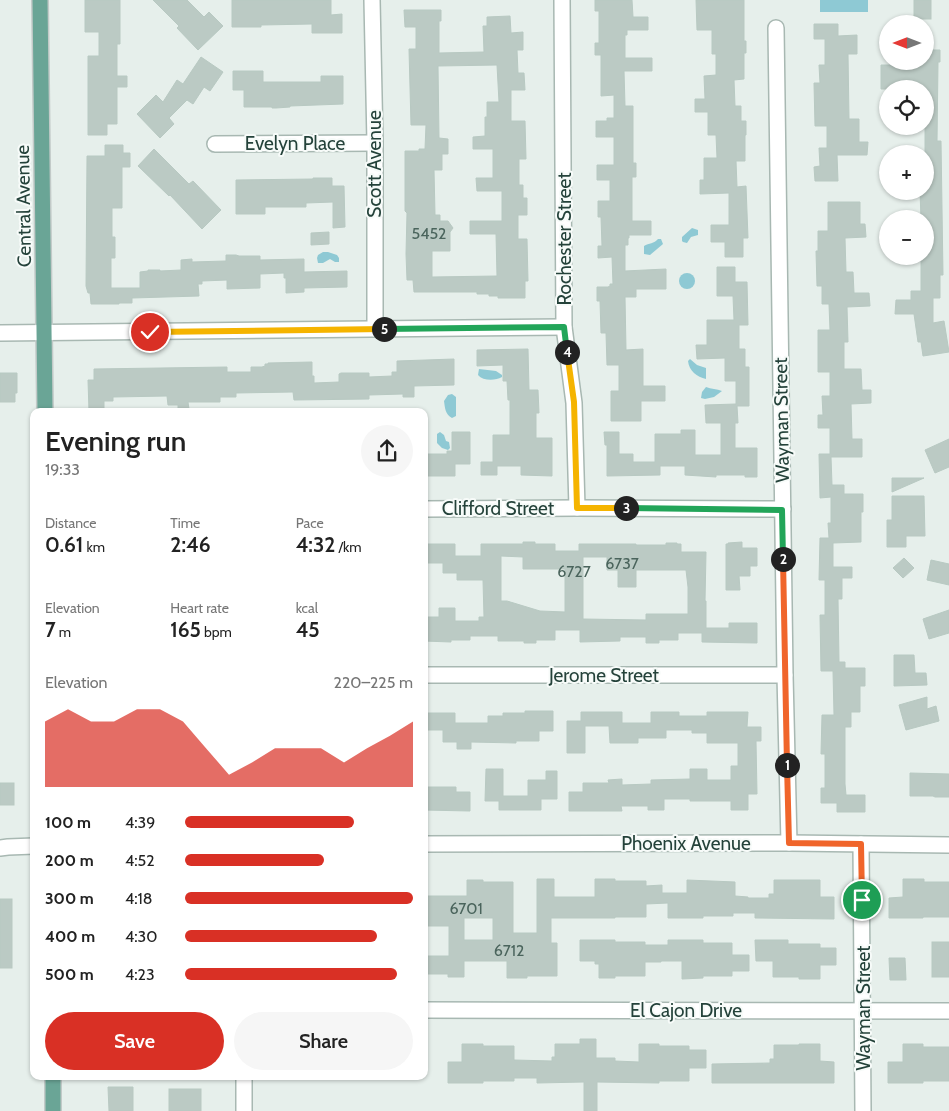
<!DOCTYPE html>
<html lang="en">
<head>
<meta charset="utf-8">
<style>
  :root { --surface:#fff; --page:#f6f6f6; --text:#222; --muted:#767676; --accent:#d93025 }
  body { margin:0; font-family:Cabin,sans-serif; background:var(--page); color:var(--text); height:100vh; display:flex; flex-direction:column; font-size:19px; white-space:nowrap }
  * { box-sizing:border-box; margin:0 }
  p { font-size:16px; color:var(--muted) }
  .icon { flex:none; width:28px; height:28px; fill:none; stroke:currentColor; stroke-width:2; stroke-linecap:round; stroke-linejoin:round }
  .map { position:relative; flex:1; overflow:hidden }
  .side { position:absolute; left:30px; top:408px; width:398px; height:672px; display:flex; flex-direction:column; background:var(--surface); border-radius:10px; box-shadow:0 1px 4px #0004 }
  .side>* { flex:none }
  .needle { width:32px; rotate:270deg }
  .fabs { position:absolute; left:879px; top:15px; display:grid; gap:10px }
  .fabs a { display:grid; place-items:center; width:55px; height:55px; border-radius:50%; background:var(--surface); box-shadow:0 1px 4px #0004; font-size:25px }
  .pin { position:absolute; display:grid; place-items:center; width:42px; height:42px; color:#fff; margin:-21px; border:2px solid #fff; border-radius:50%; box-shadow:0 1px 5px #0007 }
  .km { position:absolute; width:25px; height:25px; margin:-12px; border-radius:50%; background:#222; color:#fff; font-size:14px; line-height:25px; text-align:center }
  .round { display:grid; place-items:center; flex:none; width:52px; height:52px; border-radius:26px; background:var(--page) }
  .summary { display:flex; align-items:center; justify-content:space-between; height:85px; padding:0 15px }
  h1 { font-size:28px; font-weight:600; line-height:38px }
  .stats { display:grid; grid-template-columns:repeat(3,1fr); gap:8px; height:85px; padding:5px 15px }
  .stats div { display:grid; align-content:center }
  .stats b { font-size:21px; font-weight:600 }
  .stats small { font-size:14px; font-weight:400 }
  .stats p { font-size:14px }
  .chart { height:140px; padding:10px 15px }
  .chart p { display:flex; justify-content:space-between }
  .chart svg { width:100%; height:90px; margin-top:5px; fill:var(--accent); opacity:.7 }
  .cta { display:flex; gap:10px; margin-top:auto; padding:10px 15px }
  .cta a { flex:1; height:58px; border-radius:30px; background:var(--accent); color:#fff; font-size:20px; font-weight:600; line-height:58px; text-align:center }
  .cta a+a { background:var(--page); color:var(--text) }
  ul { padding:0 15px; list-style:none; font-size:16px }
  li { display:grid; grid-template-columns:80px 60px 1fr; align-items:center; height:38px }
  li i { height:12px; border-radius:6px; background:var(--accent) }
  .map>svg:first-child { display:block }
  .water { fill:#8ec9d4 }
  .building { fill:#bbcac4; stroke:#b8c9c2; fill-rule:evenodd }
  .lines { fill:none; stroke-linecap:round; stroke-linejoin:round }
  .minor-casing { stroke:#a8b8b2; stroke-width:18 }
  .major-casing { stroke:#c2cac8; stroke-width:18 }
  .minor { stroke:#fff; stroke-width:15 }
  .major { stroke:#6aa596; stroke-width:15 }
  .split-1-casing { stroke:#fff; stroke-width:10 }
  .split-2-casing { stroke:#fff; stroke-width:10 }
  .split-3-casing { stroke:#fff; stroke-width:10 }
  .split-4-casing { stroke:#fff; stroke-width:10 }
  .split-5-casing { stroke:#fff; stroke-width:10 }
  .split-6-casing { stroke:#fff; stroke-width:10 }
  .split-1 { stroke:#f0652b; stroke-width:6 }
  .split-2 { stroke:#f0652b; stroke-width:6 }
  .split-3 { stroke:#22a559; stroke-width:6 }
  .split-4 { stroke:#f5b400; stroke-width:6 }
  .split-5 { stroke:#22a559; stroke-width:6 }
  .split-6 { stroke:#f5b400; stroke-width:6 }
  .labels { text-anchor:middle; stroke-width:4; stroke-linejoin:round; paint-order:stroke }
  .number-label { font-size:16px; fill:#4a645c }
  .street-label { font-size:19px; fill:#24423a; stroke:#f7fbf9 }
</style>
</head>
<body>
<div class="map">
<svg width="949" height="1111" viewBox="0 0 949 1111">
  <rect width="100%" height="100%" fill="#e6efeb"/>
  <!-- water -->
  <g class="water">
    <rect x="820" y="0" width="48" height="12"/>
    <polygon points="692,228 698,230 698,235 691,237 687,243 683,242 682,241 682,237"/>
    <path d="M658,239h3l2,5 -13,11 -6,-1v-8c5,-3 10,-2 14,-7z"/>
    <polygon points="323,252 328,252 337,255 339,258 339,262 335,262 330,259 323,263 318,263 317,258 318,255"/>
    <circle cx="687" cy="281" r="8"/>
    <path d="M690,359l7,6 9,3v11c-9,-2 -17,-8 -18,-18z"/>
    <path d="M479,369l17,2 6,4v2c-7,4 -19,4 -24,-2z"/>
    <path d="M706,387c5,2 11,2 16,4l-8,6 -9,2 -4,-1 1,-6z"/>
    <path d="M452,394l4,3v19l-4,2c-7,-4 -7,-10 -8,-17l4,-6z"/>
    <polygon points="440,432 444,435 446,441 449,442 450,448 448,450 442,448 437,443 437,434"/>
  </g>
  <!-- building -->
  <g class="building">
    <polygon points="85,0 120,0 120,44 117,44 117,76 127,76 127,87 117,87 117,124 107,124 107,135 88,135 88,56 99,56 99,32 85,32"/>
    <polygon points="153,0 187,0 204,17 209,12 223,26 198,50 177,28 179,26"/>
    <polygon points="232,0 331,0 331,15 342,14 342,33 312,33 312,24 261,25 261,27 232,27"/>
    <polygon points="595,0 632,0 633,17 648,17 648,30 627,30 627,35 625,35 625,58 652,58 652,71 624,71 625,106 633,106 633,163 636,163 636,177 632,177 632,221 651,221 651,235 629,235 629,238 628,238 628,245 625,245 625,271 666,269 666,289 636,289 636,297 625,297 626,350 643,349 643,386 665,386 665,401 641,401 641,421 611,421 611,391 619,391 619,365 607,365 606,333 601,333 600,301 597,301 597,287 608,287 610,286 610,284 613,284 612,257 598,258 598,246 602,246 601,217 598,217 598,201 610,201 610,180 597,180 597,165 614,165 614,137 596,137 596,121 607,121 607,118 614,118 614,95 601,96 601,55 595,55 595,43 599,43 599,11 595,11"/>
    <polygon points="696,0 744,0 744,41 746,41 746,53 744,53 744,79 734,80 735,106 741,106 741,121 746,121 746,135 745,135 745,161 736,161 737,187 746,186 748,238 743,238 743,257 725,257 725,242 711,242 711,225 729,225 729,193 700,194 700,180 704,180 704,158 717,158 716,135 708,135 708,112 695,112 695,99 705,99 704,76 716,75 716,54 712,54 712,30 697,30"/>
    <rect x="914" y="0" width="17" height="19"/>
    <path d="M404,10h37v11h-2v32l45,-1 -1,-26h4v-9l23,-1 1,17 12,-1v18h-6l1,23h6l1,17h-14v31h14l1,38h-7v26h4v13h4v17h-9v24h9l1,42h-3v17h-27v-2h-9v-2h-12v-2h-63l-1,-12h-6l-1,-26 1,-41 -2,-2v-60h14v-2h6l1,-24h-15l-2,-76h7v-22h-11zM497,65l2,37h-12v15h-2v19l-12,1v12h20v29h-17l1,13h25v30h-32v13h26l1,42 -65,1v-26h18v-19l3,-4 -5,-7h-8v-6h-5l-1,-45h8v-16h6v-15l-9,-1 -1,-72z"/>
    <polygon points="814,24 838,24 838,36 857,35 857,54 848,54 849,119 859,119 859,142 868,142 867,155 837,155 838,181 815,181 814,167 820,166 819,148 827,148 827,126 815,126 814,83 820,83 819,65 825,65 825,39 814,39"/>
    <polygon points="925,50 940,50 940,62 938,62 937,141 941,141 943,275 940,275 940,298 933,298 933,323 944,321 949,352 923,356 921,342 918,342 914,314 895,314 896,300 911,300 911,291 921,291 921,256 925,256 925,219 921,219 920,191 925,191 925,89 881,89 881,65 915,65 915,61 925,61"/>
    <polygon points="201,57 223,72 210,91 204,87 193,104 187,100 169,118 174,124 160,138 137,114 156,95 163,102 177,80 183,84"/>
    <polygon points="233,71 263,71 263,82 321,82 321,76 343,76 343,104 290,106 290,107 276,108 272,108 272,107 244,107 244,90 233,90"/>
    <polygon points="105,145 123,145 123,153 130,153 130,167 122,167 122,208 112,208 112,237 115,237 115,258 111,258 111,288 140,288 140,272 148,271 148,270 160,270 160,271 181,270 181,260 192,259 192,262 226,261 226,255 236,255 239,256 260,256 260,260 304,259 304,272 347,271 347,287 304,288 304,292 286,293 286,278 284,278 284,273 260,274 260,288 227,289 227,280 202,281 202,284 198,284 199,296 132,298 132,303 119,303 119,304 91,304 90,293 88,293 86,286 87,156 105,156"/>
    <polygon points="154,149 189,184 193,181 221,210 202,229 170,195 169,196 138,166"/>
    <polygon points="313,178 332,178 332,186 344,186 345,227 333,228 333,202 306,203 306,207 265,207 265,214 236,214 236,180 313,179"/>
    <polygon points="828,202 860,202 860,224 865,224 866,237 845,238 846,272 853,272 854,293 869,293 870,306 847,307 848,342 844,342 844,369 861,369 862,390 871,390 871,403 851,404 852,439 862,439 862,457 831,457 832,485 844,485 844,494 863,494 863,512 861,512 861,542 833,543 833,567 852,567 852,578 842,578 842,599 838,599 839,662 845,662 845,668 865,668 865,686 860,686 860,712 851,712 851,727 845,727 845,784 846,795 865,795 865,812 837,812 837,803 821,803 821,788 825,788 825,754 821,754 822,715 834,715 833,671 821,671 820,615 825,615 825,580 819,580 820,538 829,538 828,523 831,523 831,497 820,498 819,454 830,454 830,428 818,428 818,415 823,415 822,396 830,396 830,372 818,372 818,330 830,330 829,304 822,304 822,286 817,286 816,251 818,251 818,231 828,231"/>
    <polygon points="329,232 329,244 311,245 311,233"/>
    <polygon points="717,267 735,267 735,282 747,282 748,325 739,325 739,349 745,349 745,367 749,367 749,406 737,406 738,423 735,423 735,448 757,448 757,477 745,477 745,475 716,475 716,477 685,475 685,466 660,466 660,475 607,476 607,445 605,445 604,432 619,432 619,454 633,454 633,462 655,462 655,434 681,434 681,430 695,430 695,455 721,455 721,423 706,423 705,405 736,404 736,381 725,381 725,358 697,359 696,345 707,345 707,320 734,320 733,296 717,296"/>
    <polygon points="528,349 529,390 538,390 539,413 536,413 536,438 552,438 552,476 521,475 521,466 497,466 497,475 481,475 481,462 493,462 493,435 510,435 510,400 508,400 507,381 503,381 503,365 477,366 477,350"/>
    <polygon points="454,359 454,385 414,386 414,397 403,397 403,394 369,395 369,399 294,400 293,392 236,393 236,397 220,397 220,402 188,402 189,409 178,410 178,405 168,405 167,396 113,397 113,401 104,401 104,411 89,411 88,380 94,380 94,369 227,367 227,372 251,372 251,367 262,367 265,366 265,364 268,364 268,363 312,362 312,376 314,376 314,383 339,382 339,374 341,373 369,373 369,377 392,376 392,372 397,372 397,361"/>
    <polygon points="0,373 17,373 17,393 15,393 15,402 0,402"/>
    <polygon points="452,432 470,432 470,464 455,464 455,476 424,476 424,454 447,454 447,451 452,451"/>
    <polygon points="949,439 949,467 935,473 925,450"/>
    <polygon points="892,478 924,478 892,492"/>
    <polygon points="892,496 924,496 925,536 906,536 906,547 887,547 887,520 892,520"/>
    <path d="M523,542h12v2h20v7h24v-7h57v1h30v-2h11v1h4v8h25l-1,49h1v27h23v-5h28v20l-55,-1v-9h-24v7h-19v3h-13v-6h-26v4l-40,1v-12h-25v10h-19v3h-12v-2h-26v-5h-28v4h-19v2l-27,-1v-24h15v-9h16v13h24v-4h5l-1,-37h-26v-7h-14v-10h-19v-19h31v12h26v-12h42zM501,556l22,1v12h42v43l-25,-1 -33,-10h-6zM583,557h24v13h11v17h18v-17h50l2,17v27h-42v6l-63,-1z"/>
    <polygon points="742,542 742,548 757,548 757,566 750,566 750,576 739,576 740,590 726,590 726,544 728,544 728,543"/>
    <polygon points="904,558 914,568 903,578 893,568"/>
    <polygon points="931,560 949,564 949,585 927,580"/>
    <polygon points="949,610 949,633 929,639 923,619"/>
    <polygon points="894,655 914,655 915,673 926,673 927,685 894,686"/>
    <polygon points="927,697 927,709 936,706 939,721 906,730 899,705"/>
    <polygon points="525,711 553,711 553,731 539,731 539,741 516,741 516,743 471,742 471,749 457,749 457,742 443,742 443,730 424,730 424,713 455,713 455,723 488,723 488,716 503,716 503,713 525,713"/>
    <polygon points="581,712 622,712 622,723 651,723 651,712 679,712 679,716 707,716 707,712 748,712 747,727 761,727 761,741 756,741 757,794 748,794 748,810 731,810 731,801 690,801 690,799 664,799 664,810 648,810 648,806 621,806 622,811 569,811 569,792 583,792 583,783 609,783 608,780 622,779 622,785 651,784 651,780 690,779 690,769 707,769 707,780 731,780 731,766 738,766 738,743 707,743 707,733 692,733 692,730 666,730 666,738 638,738 638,743 610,743 609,726 585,726 585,753 567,753 567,721 581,721"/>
    <polygon points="486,769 503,769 503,796 528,796 528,780 546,780 546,771 557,771 557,799 541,799 541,810 499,810 499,801 485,801"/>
    <polygon points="910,773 949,774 949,797 935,797 933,796 910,796"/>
    <rect x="0" y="783" width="14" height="22"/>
    <polygon points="424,787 456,787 456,792 470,792 470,811 424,810"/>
    <path d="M537,879h17v18h41v-18h20v2h31v5l16,-1v8h25v-13l48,2v14l13,1v1h21v-4h5v-14h46v17h14v22l-79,-1v-5h-22v3h-30v2h-35v-15l-22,1v13h-31v1h-64v25h6v33h-30v2h-20v-17h-43v16h-16v-3h-24v-18h25v-30h-21v-10h-4v-20h43v-16h16v2h30v51h24zM464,918h29v22h-29z"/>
    <polygon points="903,879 924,879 924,882 949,882 949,917 923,917 923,918 889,918 889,898 903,897"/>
    <rect x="0" y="899" width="12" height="69"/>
    <polygon points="580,940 615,940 615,942 645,942 645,945 668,945 668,940 703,940 703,943 732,943 732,955 749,955 749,971 732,971 732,976 703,976 703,978 682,979 682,961 661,961 661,962 645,962 645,976 615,976 615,978 599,978 599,964 595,964 595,961 580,961"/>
    <polygon points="755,940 788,940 788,944 820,944 820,948 836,948 836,965 820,965 820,979 799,979 799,977 773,977 773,961 756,961"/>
    <rect x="932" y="942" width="17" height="35"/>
    <polygon points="889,958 905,958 906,980 890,980"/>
    <polygon points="580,1039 596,1039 596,1058 615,1058 615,1061 639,1062 639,1044 659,1044 659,1046 689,1046 689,1050 706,1050 706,1068 689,1068 689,1081 659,1081 659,1083 597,1082 597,1111 584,1111 584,1082 537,1083 537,1078 514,1078 514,1081 483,1081 483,1083 448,1083 448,1062 462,1062 462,1044 483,1044 483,1046 514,1046 514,1060 552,1061 552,1057 555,1057 555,1044 580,1044"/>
    <polygon points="799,1044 820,1044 820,1061 834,1062 834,1083 712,1083 712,1064 770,1063 770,1059 774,1059 774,1045 799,1045"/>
    <polygon points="903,1044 923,1044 923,1047 949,1047 949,1081 923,1081 923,1083 888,1083 888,1062 903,1062"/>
    <polygon points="108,1087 133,1087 133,1111 109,1111"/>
    <rect x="169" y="1089" width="32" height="22"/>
  </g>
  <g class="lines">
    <!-- minor casing -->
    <g class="minor-casing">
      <g id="minor">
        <polyline points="372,0 375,143 375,329"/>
        <polyline points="562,0 564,327 574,403 577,508"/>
        <polyline points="776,28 785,675 789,843"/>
        <polyline points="215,144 375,143"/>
        <polyline points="0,333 564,327"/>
        <polyline points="424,509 577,508 783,509"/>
        <polyline points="424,675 785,675"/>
        <polyline points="424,844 789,843 949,845"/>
        <polyline points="861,844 863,1111"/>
        <polyline points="0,848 8,847 34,846"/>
        <polyline points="424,1010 949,1011"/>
        <polyline points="244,1076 244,1111"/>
      </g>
    </g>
    <!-- major casing -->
    <g class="major-casing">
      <g id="major">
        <polyline points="40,0 45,411"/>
        <polyline points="53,1076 53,1111"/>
      </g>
    </g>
    <!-- minor -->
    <use href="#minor" class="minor"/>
    <!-- major -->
    <use href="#major" class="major"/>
  </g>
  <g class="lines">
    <!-- split-1 casing -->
    <g class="split-1-casing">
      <polyline id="split-1" points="787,765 789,843 861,844 862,900"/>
    </g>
    <!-- split-2 casing -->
    <g class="split-2-casing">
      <polyline id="split-2" points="783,559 787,765"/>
    </g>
    <!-- split-3 casing -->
    <g class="split-3-casing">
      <polyline id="split-3" points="626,508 782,510 783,559"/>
    </g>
    <!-- split-4 casing -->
    <g class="split-4-casing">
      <polyline id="split-4" points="567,352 574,402 577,508 626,508"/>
    </g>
    <!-- split-5 casing -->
    <g class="split-5-casing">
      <polyline id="split-5" points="384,329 564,327 567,352"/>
    </g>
    <!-- split-6 casing -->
    <g class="split-6-casing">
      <polyline id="split-6" points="150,332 384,329"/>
    </g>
    <!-- split-1 -->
    <use href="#split-1" class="split-1"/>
    <!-- split-2 -->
    <use href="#split-2" class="split-2"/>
    <!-- split-3 -->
    <use href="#split-3" class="split-3"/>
    <!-- split-4 -->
    <use href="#split-4" class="split-4"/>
    <!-- split-5 -->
    <use href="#split-5" class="split-5"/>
    <!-- split-6 -->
    <use href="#split-6" class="split-6"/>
  </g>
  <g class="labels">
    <!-- number labels -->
    <g class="number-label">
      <text x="429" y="239">5452</text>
      <text x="622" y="569">6737</text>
      <text x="574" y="577">6727</text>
      <text x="466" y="914">6701</text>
      <text x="509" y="956">6712</text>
    </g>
    <!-- street labels -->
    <g class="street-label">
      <text x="295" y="150">Evelyn Place</text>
      <text transform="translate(374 164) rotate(-90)" y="7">Scott Avenue</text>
      <text transform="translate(23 206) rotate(-91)" y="7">Central Avenue</text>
      <text transform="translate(564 239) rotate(-90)" y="7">Rochester Street</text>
      <text transform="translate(781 420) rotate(-91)" y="7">Wayman Street</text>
      <text x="498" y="515">Clifford Street</text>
      <text x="604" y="682">Jerome Street</text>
      <text x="686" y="850">Phoenix Avenue</text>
      <text transform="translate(863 1008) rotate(-90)" y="7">Wayman Street</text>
      <text x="686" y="1017">El Cajon Drive</text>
    </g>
  </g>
</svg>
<div class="fabs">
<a><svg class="needle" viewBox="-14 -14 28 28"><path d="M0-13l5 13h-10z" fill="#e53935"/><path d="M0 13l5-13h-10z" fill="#767676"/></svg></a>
<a><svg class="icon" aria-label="locate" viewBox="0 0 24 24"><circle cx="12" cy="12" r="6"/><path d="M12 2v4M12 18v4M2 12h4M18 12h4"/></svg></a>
<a>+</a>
<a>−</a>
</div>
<div class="pin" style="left:862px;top:900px;background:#1e9e55"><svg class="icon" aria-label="arrive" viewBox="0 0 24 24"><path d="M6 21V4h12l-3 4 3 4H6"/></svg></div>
<div class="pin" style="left:150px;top:332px;background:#d93025"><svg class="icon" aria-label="check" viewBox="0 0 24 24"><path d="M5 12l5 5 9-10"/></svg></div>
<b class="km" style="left:787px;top:765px">1</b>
<b class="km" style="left:783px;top:559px">2</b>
<b class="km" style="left:626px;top:508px">3</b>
<b class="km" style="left:567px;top:352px">4</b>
<b class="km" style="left:384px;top:329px">5</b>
<section class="side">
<div class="summary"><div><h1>Evening run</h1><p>19:33</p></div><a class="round"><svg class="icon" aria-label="share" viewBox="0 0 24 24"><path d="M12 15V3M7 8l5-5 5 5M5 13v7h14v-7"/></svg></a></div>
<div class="stats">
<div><p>Distance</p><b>0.61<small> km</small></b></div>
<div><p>Time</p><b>2:46</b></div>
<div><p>Pace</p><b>4:32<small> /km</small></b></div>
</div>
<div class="stats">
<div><p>Elevation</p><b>7<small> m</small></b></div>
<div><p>Heart rate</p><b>165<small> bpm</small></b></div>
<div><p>kcal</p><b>45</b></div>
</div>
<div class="chart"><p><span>Elevation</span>220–225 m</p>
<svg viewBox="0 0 160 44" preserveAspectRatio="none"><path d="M0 44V12L10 6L20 12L30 12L40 6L50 6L60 12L70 25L80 38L90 32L100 25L110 25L120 25L130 32L140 25L150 19L160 12V44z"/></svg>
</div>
<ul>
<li><b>100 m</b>4:39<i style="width:74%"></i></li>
<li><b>200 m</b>4:52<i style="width:61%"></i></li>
<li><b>300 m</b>4:18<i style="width:100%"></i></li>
<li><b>400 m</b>4:30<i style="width:84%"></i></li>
<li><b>500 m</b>4:23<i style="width:93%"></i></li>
</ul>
<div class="cta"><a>Save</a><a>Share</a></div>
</section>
</div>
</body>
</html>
